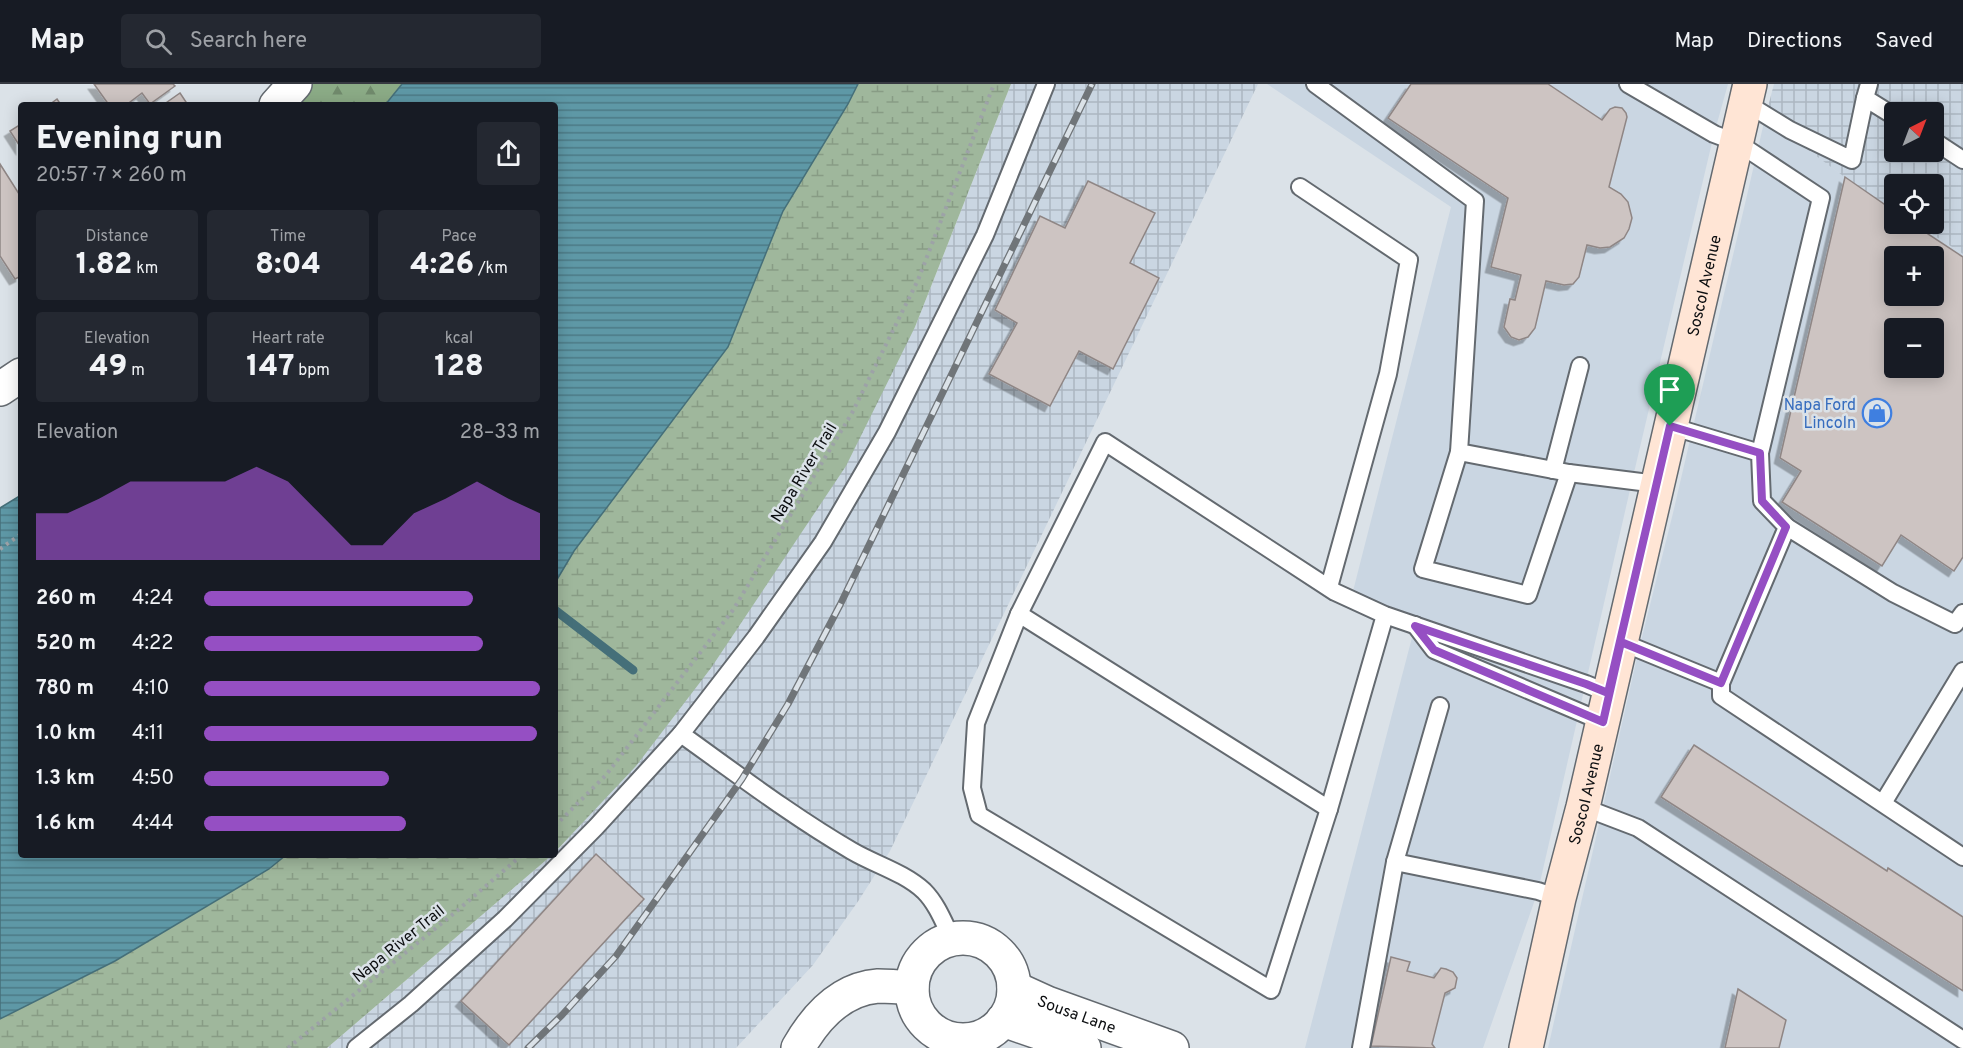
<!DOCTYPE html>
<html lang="en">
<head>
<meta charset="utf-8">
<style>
  :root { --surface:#171b24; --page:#242831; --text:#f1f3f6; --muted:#9ea1a6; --line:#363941; --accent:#954fc3 }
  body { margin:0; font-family:Overpass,sans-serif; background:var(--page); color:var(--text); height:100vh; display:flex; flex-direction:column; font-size:22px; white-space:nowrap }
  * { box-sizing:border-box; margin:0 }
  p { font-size:20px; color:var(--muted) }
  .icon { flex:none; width:33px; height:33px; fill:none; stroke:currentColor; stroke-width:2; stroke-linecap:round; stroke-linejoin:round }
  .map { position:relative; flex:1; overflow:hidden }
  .side { position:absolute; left:18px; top:18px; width:540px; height:756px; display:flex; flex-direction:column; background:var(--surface); border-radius:6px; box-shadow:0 3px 15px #0003 }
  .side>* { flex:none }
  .needle { width:39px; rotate:42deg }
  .controls { position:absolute; left:1884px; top:18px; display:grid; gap:12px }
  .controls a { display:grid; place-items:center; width:60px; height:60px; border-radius:6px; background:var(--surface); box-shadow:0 3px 15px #0003; font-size:30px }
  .pin { position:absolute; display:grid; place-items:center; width:51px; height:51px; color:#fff; margin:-62px -26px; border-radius:50% 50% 50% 0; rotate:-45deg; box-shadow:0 0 6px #0007 }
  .pin .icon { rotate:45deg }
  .round { display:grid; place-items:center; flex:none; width:63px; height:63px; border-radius:6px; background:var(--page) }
  .summary { display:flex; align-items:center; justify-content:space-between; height:102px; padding:0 18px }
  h1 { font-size:33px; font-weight:800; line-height:45px }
  .metrics { display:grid; grid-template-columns:repeat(3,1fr); gap:9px; height:102px; padding:6px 18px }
  .metrics div { display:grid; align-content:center; border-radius:6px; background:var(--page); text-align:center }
  .metrics b { font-size:30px; font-weight:800 }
  .metrics small { font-size:16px; font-weight:400 }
  .metrics p { font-size:16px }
  .chart { height:168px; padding:12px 18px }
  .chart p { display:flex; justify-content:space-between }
  .chart svg { width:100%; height:108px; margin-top:6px; fill:var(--accent); opacity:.7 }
  ul { padding:0 18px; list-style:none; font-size:20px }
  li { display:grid; grid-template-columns:96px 72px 1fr; align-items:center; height:45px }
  li i { height:15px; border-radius:8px; background:var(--accent) }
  header { display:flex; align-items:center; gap:36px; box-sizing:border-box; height:84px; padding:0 30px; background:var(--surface); border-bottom:2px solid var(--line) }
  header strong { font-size:28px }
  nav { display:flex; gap:33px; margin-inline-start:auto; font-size:21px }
  .search { width:420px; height:54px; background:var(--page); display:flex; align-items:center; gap:15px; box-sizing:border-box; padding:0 21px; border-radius:6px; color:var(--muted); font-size:22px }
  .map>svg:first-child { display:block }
  .built { fill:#cad6e2; fill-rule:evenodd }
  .industrial { fill:url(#industrial-grid); fill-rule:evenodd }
  .forest { fill:url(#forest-firs) }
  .wetland { fill:url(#wetland-marsh) }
  .water { fill:url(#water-rules); stroke:#456f79; stroke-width:1.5 }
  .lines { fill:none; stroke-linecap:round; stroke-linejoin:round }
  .stream { stroke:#456f79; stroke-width:9 }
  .building { fill:#cdc4c2; stroke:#8f8685; stroke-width:1.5; fill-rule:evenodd; filter:url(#shadow) }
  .lane-casing { stroke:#646a70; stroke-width:20 }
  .street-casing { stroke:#646a70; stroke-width:36 }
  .secondary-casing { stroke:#646a70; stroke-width:36 }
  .path { stroke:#9da2a7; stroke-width:4; stroke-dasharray:3 4.5; stroke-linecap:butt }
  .lane { stroke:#fff; stroke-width:16 }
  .street { stroke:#fff; stroke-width:33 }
  .secondary { stroke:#ffe5d5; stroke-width:33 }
  .rail-casing { stroke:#707579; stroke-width:7 }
  .rail { stroke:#dbe2e8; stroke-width:4.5; stroke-dasharray:14; stroke-linecap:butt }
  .route-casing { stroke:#fff; stroke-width:12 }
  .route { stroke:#954fc3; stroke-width:8 }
  .labels { text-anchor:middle; stroke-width:5; stroke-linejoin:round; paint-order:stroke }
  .street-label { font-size:16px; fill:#0c0e10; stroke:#dbe2e8 }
  .shop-label { font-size:16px; fill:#366cbe; stroke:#dbe2e8; text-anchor:end }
</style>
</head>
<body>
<header>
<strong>Map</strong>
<div class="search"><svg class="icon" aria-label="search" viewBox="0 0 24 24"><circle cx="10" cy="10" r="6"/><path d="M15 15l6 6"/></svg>Search here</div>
<nav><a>Map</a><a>Directions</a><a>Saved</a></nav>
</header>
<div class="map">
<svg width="1963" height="964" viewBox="0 0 1963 964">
  <defs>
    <pattern id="industrial-grid" width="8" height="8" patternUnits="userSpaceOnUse" patternTransform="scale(1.5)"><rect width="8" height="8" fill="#cad6e2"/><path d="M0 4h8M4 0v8" fill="none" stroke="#acb6c1"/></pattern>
    <pattern id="forest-firs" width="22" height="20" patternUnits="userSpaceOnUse" patternTransform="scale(1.5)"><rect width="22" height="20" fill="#8bab86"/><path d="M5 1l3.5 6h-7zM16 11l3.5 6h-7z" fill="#708a6c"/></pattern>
    <pattern id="wetland-marsh" width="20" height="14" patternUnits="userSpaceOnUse" patternTransform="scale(1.5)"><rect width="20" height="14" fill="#9fb79c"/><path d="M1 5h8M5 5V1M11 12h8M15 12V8" fill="none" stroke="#889c85"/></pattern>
    <pattern id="water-rules" width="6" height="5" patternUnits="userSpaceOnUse" patternTransform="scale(1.5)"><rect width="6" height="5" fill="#5e98a6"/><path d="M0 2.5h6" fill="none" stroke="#4c7a86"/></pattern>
    <filter id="shadow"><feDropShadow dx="-5.5" dy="5.5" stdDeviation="0" flood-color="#0004"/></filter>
  </defs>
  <rect width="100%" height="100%" fill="#dbe2e8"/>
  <!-- built -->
  <g class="built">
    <polygon points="1267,0 1728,0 1714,50 1632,397 1538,807 1483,964 1305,964 1415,542 1351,515 1451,123"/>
    <path d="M1765,34l80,59 49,32v15h22l47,30v794h-415l91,-399 34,-136zM1894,172h40v40h-40zM1894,244h40v40h-40z"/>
  </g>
  <!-- industrial -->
  <g class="industrial">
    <polygon points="1011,0 1258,0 890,767 859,816 813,881 736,964 327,964 552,771 555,771 555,768 564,760 915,243"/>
    <path d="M1774,0h189v170l-47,-30h18v-40h-40v26l-44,-29 -85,-63zM1894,28h40v40h-40z"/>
  </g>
  <!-- forest -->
  <polygon class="forest" points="295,0 402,0 385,21 276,21"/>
  <!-- wetland -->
  <g class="wetland">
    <polygon points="858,0 1011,0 915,243 846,382 711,584 636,682 555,768 555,499 574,467 728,263 783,127 848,20"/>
    <polygon points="286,771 552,771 327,964 0,964 0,935 115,877 269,785"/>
  </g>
  <!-- water -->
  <g class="water">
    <polygon points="402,0 858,0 848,20 783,127 728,263 574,467 555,499 555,21 385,21"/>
    <polygon points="21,411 21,771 286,771 269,785 115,877 0,935 0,424"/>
  </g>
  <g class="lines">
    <!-- stream -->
    <polyline class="stream" points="555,526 633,586"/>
  </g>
  <!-- building -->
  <g class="building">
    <polygon points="94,0 173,0 175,2 150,20 142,9 126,21 109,21"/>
    <polygon points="1411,0 1548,0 1602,36 1610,25 1615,23 1622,24 1626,29 1627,33 1609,103 1621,110 1628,118 1632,134 1629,145 1624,154 1610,163 1600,164 1587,161 1579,193 1573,200 1564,201 1546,197 1535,244 1528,253 1519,256 1511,253 1504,243 1510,215 1515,216 1521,191 1491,183 1508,114 1388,34"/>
    <polygon points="180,9 188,21 163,21"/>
    <polygon points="57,15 61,21 49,21"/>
    <polygon points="21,40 21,64 10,47"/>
    <polygon points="0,80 21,113 21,192 15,195 0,172"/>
    <path d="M1845,93l49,34v13h19l50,33v300l-9,14 -53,-36 -19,31 -100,-64 19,-31 -21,-13zM1894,172h40v40h-40zM1894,244h40v40h-40z"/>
    <polygon points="1088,97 1155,129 1130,179 1159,194 1113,285 1079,267 1050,322 989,290 1017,239 995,226 1040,132 1065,144"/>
    <polygon points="1694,661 1887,787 1888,784 1963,833 1963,907 1661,713"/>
    <polygon points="596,770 644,815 509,961 461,917"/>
    <polygon points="1391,873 1410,878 1407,887 1434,894 1441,884 1446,885 1453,888 1457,894 1455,904 1445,909 1432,960 1435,964 1371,962"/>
    <polygon points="1738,905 1786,936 1779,964 1725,964"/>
  </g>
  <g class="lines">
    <!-- lane casing -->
    <g class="lane-casing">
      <g id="lane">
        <polyline points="1315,0 1475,117 1459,368 1569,389 1657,400"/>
        <polyline points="1628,0 1714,50 1738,59 1821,114 1760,369"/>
        <polyline points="1869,0 1865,14 1894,32"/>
        <polyline points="1746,19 1790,46 1852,76 1865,14"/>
        <polyline points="1934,57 1963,76"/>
        <polyline points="1300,103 1409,176 1388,290 1329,503"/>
        <polyline points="1670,342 1760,369 1762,417 1787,443 1721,599"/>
        <polyline points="1459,368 1423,485 1528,511 1569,389"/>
        <polyline points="1553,386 1580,282"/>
        <polyline points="1787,443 1893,509 1955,540 1963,529"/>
        <polyline points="1019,530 1329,725"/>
        <polyline points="1385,531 1329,725 1271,906 979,731 972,704 976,639 1019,530 1105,358 1335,508 1385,531 1586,600 1608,609"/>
        <polyline points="1415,541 1434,566 1603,638"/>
        <polyline points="1621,558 1721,599 1721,612 1963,773"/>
        <polyline points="1440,622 1395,778 1538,807 1559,814"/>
        <path d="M681,650c56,40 111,82 171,117 24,14 51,21 72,40 13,13 20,32 28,48"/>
        <polyline points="1883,719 1963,587"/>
        <polyline points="1583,723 1638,744 1963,956"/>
        <polyline points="356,964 411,920 505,835 596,743 681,650 756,553 823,458 887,348 985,151 1046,0"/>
        <polyline points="1361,964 1395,778"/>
      </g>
    </g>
    <!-- street casing -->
    <g class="street-casing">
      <g id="street">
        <polyline points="276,21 295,0"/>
        <polyline points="0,305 21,291"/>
        <circle cx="963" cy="905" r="51"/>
        <path id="s1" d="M1014,904l33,15 125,45"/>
        <polyline points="1003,936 1084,964"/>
        <path d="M798,964c17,-30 42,-59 80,-62 11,0 23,1 34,2"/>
      </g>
    </g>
    <!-- secondary casing -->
    <g class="secondary-casing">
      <g id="secondary">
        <path id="s2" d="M1526,964l33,-150 24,-91 167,-723"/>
      </g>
    </g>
    <!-- path -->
    <g class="path">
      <polyline points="0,465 21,450"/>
      <polyline points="555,742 606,691 733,526 852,329 918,196 994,0"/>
      <polyline points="288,964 452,831 522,771"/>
    </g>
    <!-- lane -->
    <use href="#lane" class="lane"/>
    <!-- street -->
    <use href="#street" class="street"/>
    <!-- secondary -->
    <use href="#secondary" class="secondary"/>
    <!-- rail casing -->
    <g class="rail-casing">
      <polyline id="rail" points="528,964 562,931 616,872 742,695 788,620 840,521 1092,0"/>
    </g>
    <!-- rail -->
    <use href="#rail" class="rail"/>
  </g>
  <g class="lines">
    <!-- route casing -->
    <g class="route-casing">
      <polyline id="route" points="1670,342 1608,609 1586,600 1415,542 1434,566 1603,638 1621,558 1721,599 1786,443 1762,417 1760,369 1670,342"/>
    </g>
    <!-- route -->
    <use href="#route" class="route"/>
  </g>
  <!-- icons -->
  <defs>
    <g id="shop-ring" transform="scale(1.5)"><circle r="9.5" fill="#dbe2e8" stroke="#3f7fe0" stroke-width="1.5"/><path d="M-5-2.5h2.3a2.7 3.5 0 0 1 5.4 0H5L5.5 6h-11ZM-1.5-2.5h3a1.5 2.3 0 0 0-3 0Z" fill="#3f7fe0"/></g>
  </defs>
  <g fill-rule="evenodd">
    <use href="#shop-ring" x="1877" y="329"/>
  </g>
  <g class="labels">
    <!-- street labels -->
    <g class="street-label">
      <text dy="6" stroke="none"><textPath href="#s2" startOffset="783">Soscol Avenue</textPath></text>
      <text transform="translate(803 388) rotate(-59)" y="6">Napa River Trail</text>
      <text dy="6" stroke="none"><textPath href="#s2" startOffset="261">Soscol Avenue</textPath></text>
      <text transform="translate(398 859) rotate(-39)" y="6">Napa River Trail</text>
      <text dy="6" stroke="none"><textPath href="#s1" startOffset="68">Sousa Lane</textPath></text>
    </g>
    <!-- shop labels -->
    <g class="shop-label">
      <text x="1856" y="326">Napa Ford<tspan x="1856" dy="18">Lincoln</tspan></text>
    </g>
  </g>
</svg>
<div class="controls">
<a><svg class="needle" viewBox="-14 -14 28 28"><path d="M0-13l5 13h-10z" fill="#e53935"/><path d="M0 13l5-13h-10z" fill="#9ea1a6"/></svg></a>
<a><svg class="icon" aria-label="locate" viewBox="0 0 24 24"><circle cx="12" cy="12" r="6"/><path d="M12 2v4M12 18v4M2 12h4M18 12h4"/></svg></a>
<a>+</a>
<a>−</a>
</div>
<div class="pin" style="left:1670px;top:342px;background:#1e9e55"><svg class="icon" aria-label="arrive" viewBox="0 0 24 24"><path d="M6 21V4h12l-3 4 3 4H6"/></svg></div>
<section class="side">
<div class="summary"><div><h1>Evening run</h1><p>20:57 · 7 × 260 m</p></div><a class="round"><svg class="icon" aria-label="share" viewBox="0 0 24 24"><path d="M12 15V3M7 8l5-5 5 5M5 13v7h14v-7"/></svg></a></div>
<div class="metrics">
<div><p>Distance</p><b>1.82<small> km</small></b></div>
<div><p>Time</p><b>8:04</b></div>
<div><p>Pace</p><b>4:26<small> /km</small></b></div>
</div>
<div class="metrics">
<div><p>Elevation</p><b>49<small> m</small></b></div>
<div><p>Heart rate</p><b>147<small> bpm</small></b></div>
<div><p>kcal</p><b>128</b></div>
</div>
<div class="chart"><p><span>Elevation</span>28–33 m</p>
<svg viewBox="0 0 160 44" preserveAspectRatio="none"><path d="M0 44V25L10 25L20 19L30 12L40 12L50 12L60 12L70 6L80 12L90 25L100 38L110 38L120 25L130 19L140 12L150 19L160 25V44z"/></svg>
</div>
<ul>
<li><b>260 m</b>4:24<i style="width:80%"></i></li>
<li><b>520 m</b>4:22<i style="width:83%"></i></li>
<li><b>780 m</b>4:10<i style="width:100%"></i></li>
<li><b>1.0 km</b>4:11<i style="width:99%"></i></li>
<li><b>1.3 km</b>4:50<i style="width:55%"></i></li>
<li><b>1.6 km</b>4:44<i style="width:60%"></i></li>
</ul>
</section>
</div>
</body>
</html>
